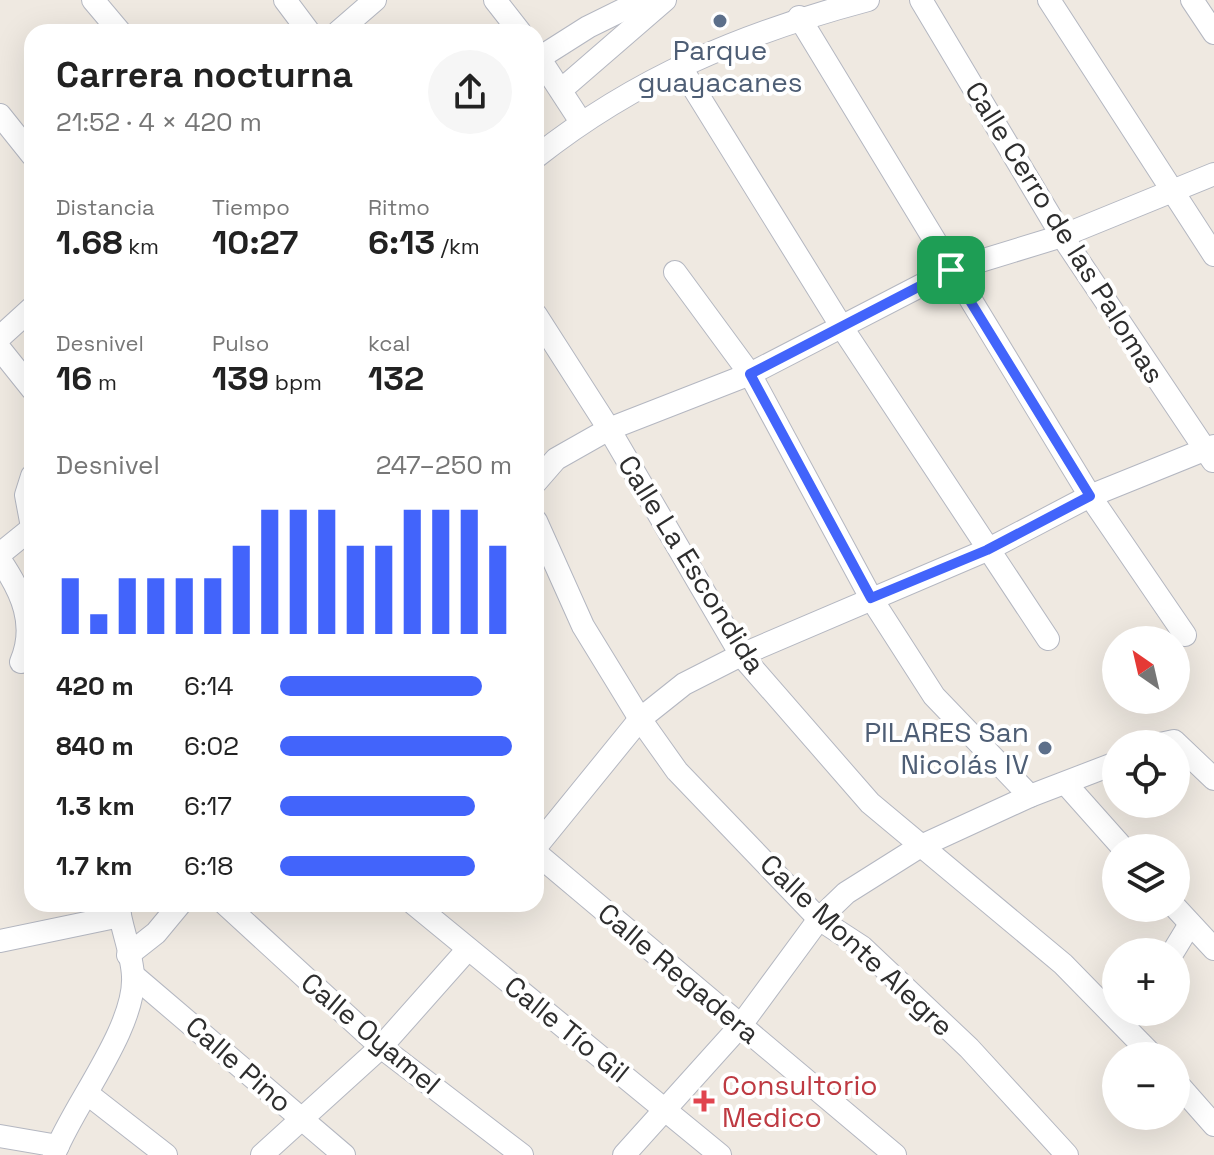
<!DOCTYPE html>
<html lang="es">
<head>
<meta charset="utf-8">
<style>
  :root { --surface:#fff; --page:#f6f6f6; --text:#222; --muted:#767676; --accent:#4264fb }
  body { margin:0; font-family:"Space Grotesk",sans-serif; background:var(--page); color:var(--text); height:100vh; display:flex; flex-direction:column; font-size:30px; white-space:nowrap }
  * { box-sizing:border-box; margin:0 }
  p { font-size:26px; color:var(--muted) }
  .icon { flex:none; width:44px; height:44px; fill:none; stroke:currentColor; stroke-width:2; stroke-linecap:round; stroke-linejoin:round }
  .map { position:relative; flex:1; overflow:hidden }
  .panel { position:absolute; left:24px; top:24px; width:520px; height:888px; display:flex; flex-direction:column; background:var(--surface); border-radius:24px; box-shadow:0 8px 32px #0002 }
  .panel>* { flex:none }
  .needle { width:52px; rotate:326deg }
  .buttons { position:absolute; left:1102px; top:626px; display:grid; gap:16px }
  .buttons a { display:grid; place-items:center; width:88px; height:88px; border-radius:50%; background:var(--surface); box-shadow:0 8px 32px #0002; font-size:40px }
  .pin { position:absolute; display:grid; place-items:center; width:68px; height:68px; color:#fff; margin:-34px; border-radius:16px; box-shadow:0 4px 12px #0006 }
  .round { display:grid; place-items:center; flex:none; width:84px; height:84px; border-radius:42px; background:var(--page) }
  .summary { display:flex; align-items:center; justify-content:space-between; height:136px; padding:0 32px }
  h1 { font-size:36px; font-weight:700; line-height:60px }
  .figures { display:grid; grid-template-columns:repeat(3,1fr); gap:12px; height:136px; padding:8px 32px }
  .figures div { display:grid; align-content:center }
  .figures b { font-size:34px; font-weight:700 }
  .figures small { font-size:22px; font-weight:400 }
  .figures p { font-size:22px }
  .chart { height:224px; padding:16px 32px }
  .chart p { display:flex; justify-content:space-between }
  .chart svg { width:100%; height:144px; margin-top:8px; stroke:var(--accent); stroke-width:6 }
  ul { padding:0 32px; list-style:none; font-size:26px }
  li { display:grid; grid-template-columns:128px 96px 1fr; align-items:center; height:60px }
  li i { height:20px; border-radius:10px; background:var(--accent) }
  .map>svg:first-child { display:block }
  .lines { fill:none; stroke-linecap:round; stroke-linejoin:round }
  .minor-casing { stroke:#b4b7c1; stroke-width:24 }
  .minor { stroke:#fff; stroke-width:22 }
  .route-casing { stroke:#fff; stroke-width:16 }
  .route { stroke:#4264fb; stroke-width:10 }
  .service-dot { fill:#5c6f8a; stroke:#fff; stroke-width:3 }
  .health-dot { fill:#e0444e; stroke:#fff; stroke-width:3 }
  .labels { text-anchor:middle; stroke-width:8; stroke-linejoin:round; paint-order:stroke }
  .service-label { font-size:28px; fill:#4e5e75; stroke:#fff }
  .street-label { font-size:28px; fill:#2e2e2e; stroke:#fff }
  .health-label { font-size:28px; fill:#be3a42; stroke:#fff; text-anchor:start }
</style>
</head>
<body>
<div class="map">
<svg width="1214" height="1155" viewBox="0 0 1214 1155">
  <rect width="100%" height="100%" fill="#efe9e1"/>
  <g class="lines">
    <!-- minor casing -->
    <g class="minor-casing">
      <g id="minor">
        <polyline points="93,0 120,32"/>
        <polyline points="285,0 309,32"/>
        <polyline points="495,0 520,32"/>
        <polyline points="921,0 1062,236 1213,461"/>
        <polyline points="1049,0 1214,255"/>
        <polyline points="1192,0 1214,33"/>
        <polyline points="799,17 1090,496 1185,635"/>
        <polyline points="338,32 375,0"/>
        <polyline points="536,53 581,122"/>
        <polyline points="536,60 588,27 643,0"/>
        <polyline points="680,66 843,329 1048,639"/>
        <polyline points="561,90 665,0"/>
        <polyline points="0,115 32,155"/>
        <path d="M536,157c101,-80 208,-124 332,-157"/>
        <polyline points="675,272 750,374 871,598 934,696 1030,796"/>
        <polyline points="536,315 609,429 741,655 870,803 1063,964 1153,1056"/>
        <polyline points="0,337 32,308"/>
        <polyline points="0,349 32,389"/>
        <polyline points="32,476 26,495 32,527"/>
        <polyline points="536,482 556,459 609,429 750,374 951,270 1062,236 1214,174"/>
        <polyline points="536,521 583,626 640,719 677,771 819,919 862,947 969,1048 1067,1155"/>
        <polyline points="0,554 32,528"/>
        <path d="M0,560c22,32 37,65 21,102"/>
        <polyline points="1160,744 1174,741 1214,779"/>
        <polyline points="1066,784 1123,848"/>
        <polyline points="536,847 640,719 684,684 741,655 987,550 1090,496 1214,446"/>
        <polyline points="536,853 895,1155"/>
        <polyline points="225,904 381,1047 522,1155"/>
        <polyline points="414,904 720,1155"/>
        <polyline points="1176,908 1214,949"/>
        <polyline points="0,941 120,916"/>
        <polyline points="1173,952 1190,924"/>
        <polyline points="128,955 156,933 180,904"/>
        <polyline points="133,975 344,1155"/>
        <polyline points="1176,1082 1214,1125"/>
        <polyline points="89,1095 166,1155"/>
        <polyline points="0,1136 58,1146"/>
        <path d="M54,1155c18,-48 82,-127 79,-179 -1,-23 -12,-48 -15,-72"/>
        <polyline points="262,1155 381,1047 468,949"/>
        <polyline points="624,1155 741,1025 819,919 846,893 919,847 1030,796 1116,763"/>
      </g>
    </g>
    <!-- minor -->
    <use href="#minor" class="minor"/>
  </g>
  <g class="lines">
    <!-- route casing -->
    <g class="route-casing">
      <polygon id="route" points="951,270 1090,496 987,550 871,598 750,374"/>
    </g>
    <!-- route -->
    <use href="#route" class="route"/>
  </g>
  <!-- markers -->
  <g class="service-dot">
    <circle cx="720" cy="21" r="8"/>
    <circle cx="1045" cy="748" r="8"/>
  </g>
  <path class="health-dot" d="M700 1089h8v8h8v8h-8v8h-8v-8h-8v-8h8z"/>
  <g class="labels">
    <!-- service labels -->
    <g class="service-label">
      <text x="720" y="60">Parque<tspan x="720" dy="32">guayacanes</tspan></text>
      <text x="1029" y="742" text-anchor="end">PILARES San<tspan x="1029" dy="32">Nicolás IV</tspan></text>
    </g>
    <!-- street labels -->
    <g class="street-label">
      <text transform="translate(1065 232) rotate(58)" y="10">Calle Cerro de las Palomas</text>
      <text transform="translate(692 564) rotate(58)" y="10">Calle La Escondida</text>
      <text transform="translate(857 945) rotate(43)" y="10">Calle Monte Alegre</text>
      <text transform="translate(679 973) rotate(40)" y="10">Calle Regadera</text>
      <text transform="translate(567 1029) rotate(39)" y="10">Calle Tío Gil</text>
      <text transform="translate(371 1033) rotate(40)" y="10">Calle Oyamel</text>
      <text transform="translate(239 1064) rotate(41)" y="10">Calle Pino</text>
    </g>
    <!-- health labels -->
    <g class="health-label">
      <text x="722" y="1095">Consultorio<tspan x="722" dy="32">Medico</tspan></text>
    </g>
  </g>
</svg>
<div class="buttons">
<a><svg class="needle" viewBox="-14 -14 28 28"><path d="M0-13l5 13h-10z" fill="#e53935"/><path d="M0 13l5-13h-10z" fill="#767676"/></svg></a>
<a><svg class="icon" aria-label="locate" viewBox="0 0 24 24"><circle cx="12" cy="12" r="6"/><path d="M12 2v4M12 18v4M2 12h4M18 12h4"/></svg></a>
<a><svg class="icon" aria-label="layers" viewBox="0 0 24 24"><path d="M12 4l9 5-9 5-9-5zM3 14l9 5 9-5"/></svg></a>
<a>+</a>
<a>−</a>
</div>
<div class="pin" style="left:951px;top:270px;background:#1e9e55"><svg class="icon" aria-label="arrive" viewBox="0 0 24 24"><path d="M6 21V4h12l-3 4 3 4H6"/></svg></div>
<section class="panel">
<div class="summary"><div><h1>Carrera nocturna</h1><p>21:52 · 4 × 420 m</p></div><a class="round"><svg class="icon" aria-label="share" viewBox="0 0 24 24"><path d="M12 15V3M7 8l5-5 5 5M5 13v7h14v-7"/></svg></a></div>
<div class="figures">
<div><p>Distancia</p><b>1.68<small> km</small></b></div>
<div><p>Tiempo</p><b>10:27</b></div>
<div><p>Ritmo</p><b>6:13<small> /km</small></b></div>
</div>
<div class="figures">
<div><p>Desnivel</p><b>16<small> m</small></b></div>
<div><p>Pulso</p><b>139<small> bpm</small></b></div>
<div><p>kcal</p><b>132</b></div>
</div>
<div class="chart"><p><span>Desnivel</span>247–250 m</p>
<svg viewBox="0 0 160 44" preserveAspectRatio="none"><path d="M5 44V27M15 44V38M25 44V27M35 44V27M45 44V27M55 44V27M65 44V17M75 44V6M85 44V6M95 44V6M105 44V17M115 44V17M125 44V6M135 44V6M145 44V6M155 44V17"/></svg>
</div>
<ul>
<li><b>420 m</b>6:14<i style="width:87%"></i></li>
<li><b>840 m</b>6:02<i style="width:100%"></i></li>
<li><b>1.3 km</b>6:17<i style="width:84%"></i></li>
<li><b>1.7 km</b>6:18<i style="width:84%"></i></li>
</ul>
</section>
</div>
</body>
</html>
